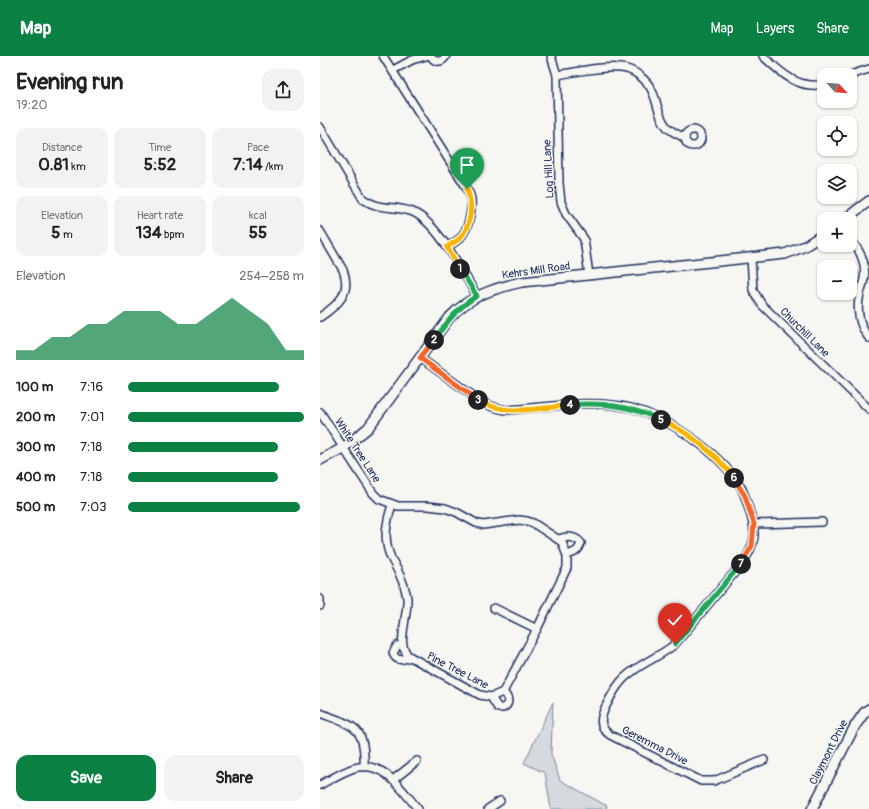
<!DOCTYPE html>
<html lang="en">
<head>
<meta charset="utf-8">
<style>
  :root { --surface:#fff; --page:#f2f2f2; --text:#222; --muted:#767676; --accent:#0b8043 }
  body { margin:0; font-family:Pangolin,sans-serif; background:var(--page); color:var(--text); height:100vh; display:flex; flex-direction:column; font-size:15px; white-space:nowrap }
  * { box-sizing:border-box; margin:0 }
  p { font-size:13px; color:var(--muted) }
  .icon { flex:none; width:22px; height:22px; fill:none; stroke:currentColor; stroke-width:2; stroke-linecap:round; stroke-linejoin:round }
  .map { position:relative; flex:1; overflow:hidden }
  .side { display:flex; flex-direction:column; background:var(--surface); width:320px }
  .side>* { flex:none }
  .needle { width:26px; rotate:116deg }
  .tools { position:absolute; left:497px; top:12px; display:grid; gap:8px }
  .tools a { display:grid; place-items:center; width:40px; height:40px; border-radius:8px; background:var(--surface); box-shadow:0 1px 3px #0004; font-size:20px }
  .pin { position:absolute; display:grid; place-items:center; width:34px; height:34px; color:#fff; margin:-41px -17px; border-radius:50% 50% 50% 0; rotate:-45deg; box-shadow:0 0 4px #0007 }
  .pin .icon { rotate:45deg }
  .km { position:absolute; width:20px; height:20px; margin:-10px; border-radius:50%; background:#222; color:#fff; font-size:11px; line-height:20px; text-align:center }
  .round { display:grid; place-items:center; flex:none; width:42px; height:42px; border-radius:12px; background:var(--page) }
  .headline { display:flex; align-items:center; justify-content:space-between; height:68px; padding:0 16px }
  h1 { font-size:22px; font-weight:700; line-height:30px }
  .figures { display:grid; grid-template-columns:repeat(3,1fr); gap:6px; height:68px; padding:4px 16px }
  .figures div { display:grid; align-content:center; border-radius:10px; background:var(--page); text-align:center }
  .figures b { font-size:17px; font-weight:700 }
  .figures small { font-size:11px; font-weight:400 }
  .figures p { font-size:11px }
  .chart { height:112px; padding:8px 16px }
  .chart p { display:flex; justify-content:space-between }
  .chart svg { width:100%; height:72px; margin-top:4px; fill:var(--accent); opacity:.7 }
  .button { display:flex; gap:8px; margin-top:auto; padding:8px 16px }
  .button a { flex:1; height:46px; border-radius:12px; background:var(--accent); color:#fff; font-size:16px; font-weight:700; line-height:46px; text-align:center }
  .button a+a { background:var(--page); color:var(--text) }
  ul { padding:0 16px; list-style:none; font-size:13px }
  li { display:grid; grid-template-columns:64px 48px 1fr; align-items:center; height:30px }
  li i { height:10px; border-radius:5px; background:var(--accent) }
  header { display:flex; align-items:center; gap:24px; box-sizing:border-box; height:56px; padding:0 20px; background:var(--accent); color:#fff }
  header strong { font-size:19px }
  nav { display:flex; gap:22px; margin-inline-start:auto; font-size:14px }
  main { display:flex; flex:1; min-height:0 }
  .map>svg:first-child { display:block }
  .green { fill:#d6d9dd; stroke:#78849e }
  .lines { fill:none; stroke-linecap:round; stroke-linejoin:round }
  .minor-casing { stroke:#1b2f5e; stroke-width:10 }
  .tertiary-casing { stroke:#1b2f5e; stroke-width:12 }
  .minor { stroke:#f6f6f2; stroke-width:7 }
  .tertiary { stroke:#f6f6f2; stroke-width:9 }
  .split-1-casing { stroke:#fff; stroke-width:8 }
  .split-2-casing { stroke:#fff; stroke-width:8 }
  .split-3-casing { stroke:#fff; stroke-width:8 }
  .split-4-casing { stroke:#fff; stroke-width:8 }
  .split-5-casing { stroke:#fff; stroke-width:8 }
  .split-6-casing { stroke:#fff; stroke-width:8 }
  .split-7-casing { stroke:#fff; stroke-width:8 }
  .split-8-casing { stroke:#fff; stroke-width:8 }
  .split-1 { stroke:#f5b400; stroke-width:5 }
  .split-2 { stroke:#22a559; stroke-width:5 }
  .split-3 { stroke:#f0652b; stroke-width:5 }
  .split-4 { stroke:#f5b400; stroke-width:5 }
  .split-5 { stroke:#22a559; stroke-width:5 }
  .split-6 { stroke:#f5b400; stroke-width:5 }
  .split-7 { stroke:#f0652b; stroke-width:5 }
  .split-8 { stroke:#22a559; stroke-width:5 }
  .labels { text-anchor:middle; stroke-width:3; stroke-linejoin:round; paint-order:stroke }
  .street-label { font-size:11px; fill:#1b2f5e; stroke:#f6f6f2 }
</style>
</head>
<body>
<header>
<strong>Map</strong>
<nav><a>Map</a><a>Layers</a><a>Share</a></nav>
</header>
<main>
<section class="side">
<div class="headline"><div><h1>Evening run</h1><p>19:20</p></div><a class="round"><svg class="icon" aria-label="share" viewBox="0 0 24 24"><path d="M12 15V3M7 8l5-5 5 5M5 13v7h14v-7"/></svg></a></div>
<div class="figures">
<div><p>Distance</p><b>0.81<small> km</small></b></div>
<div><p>Time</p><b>5:52</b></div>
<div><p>Pace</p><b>7:14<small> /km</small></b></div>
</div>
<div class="figures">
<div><p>Elevation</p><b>5<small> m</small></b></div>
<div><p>Heart rate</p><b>134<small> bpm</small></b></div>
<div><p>kcal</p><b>55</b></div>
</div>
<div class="chart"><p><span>Elevation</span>254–258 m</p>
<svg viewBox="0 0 160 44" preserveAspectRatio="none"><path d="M0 44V38L10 38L20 30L30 30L40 22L50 22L60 14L70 14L80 14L90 22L100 22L110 14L120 6L130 14L140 22L150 38L160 38V44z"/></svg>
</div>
<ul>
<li><b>100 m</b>7:16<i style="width:86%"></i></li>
<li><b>200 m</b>7:01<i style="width:100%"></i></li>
<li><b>300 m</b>7:18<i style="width:85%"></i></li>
<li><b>400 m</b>7:18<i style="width:85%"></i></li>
<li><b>500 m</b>7:03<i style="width:98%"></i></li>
</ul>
<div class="button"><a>Save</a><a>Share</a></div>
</section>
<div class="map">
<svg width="549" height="753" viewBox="0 0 549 753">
  <rect width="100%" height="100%" fill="#f6f6f2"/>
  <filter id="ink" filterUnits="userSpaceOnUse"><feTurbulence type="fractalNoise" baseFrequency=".025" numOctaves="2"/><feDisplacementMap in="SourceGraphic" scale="8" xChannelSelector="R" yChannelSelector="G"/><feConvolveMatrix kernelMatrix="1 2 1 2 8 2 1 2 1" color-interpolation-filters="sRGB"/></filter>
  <g filter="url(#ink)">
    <!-- green -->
    <polygon class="green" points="233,646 231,698 240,724 287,750 286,753 231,753 225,717 204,707"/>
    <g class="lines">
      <!-- minor casing -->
      <g class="minor-casing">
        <g id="minor">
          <path d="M63,0l78,123c4,6 9,13 10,20 1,13 -2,29 -11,39 -4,4 -9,6 -13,9"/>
          <path d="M111,0c4,7 11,7 15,0"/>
          <polyline points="231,0 237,19 239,127 241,146 246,158 264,183 269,219"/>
          <path d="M443,0c17,16 35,34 61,28"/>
          <polyline points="73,14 92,4 106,0"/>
          <path d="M237,19c20,-3 43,-9 64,-7 13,1 27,12 32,25 5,11 5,24 14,34 5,5 12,8 18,11"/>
          <polyline points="530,19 549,13"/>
          <path d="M0,71l43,72c18,12 29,6 47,12 26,8 53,62 67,85"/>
          <circle cx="373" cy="82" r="8"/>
          <path d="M0,175l23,39c9,23 -5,35 -23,47"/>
          <path d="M530,183c10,11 17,24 14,40 -1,5 -3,10 -4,15 -4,15 -1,32 9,44"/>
          <polyline points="431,202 433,234 442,249 549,353"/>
          <path d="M100,302l59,42c8,6 17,8 27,10 41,-2 84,-12 125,-2 38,10 85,42 108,76 5,7 7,16 10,25 7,22 8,32 -5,52l-69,83c-13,11 -29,17 -42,27 -14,9 -21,23 -28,37 -5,11 -6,19 5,27l91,46h13l50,-21"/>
          <path d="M0,356l53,81 6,6 19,7h30l17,2 11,4 20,11 7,2 36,-5 8,1 6,2 29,19 5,14v12l-30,61 -34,63 -12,5 -11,-2 -73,-40c-1,-3 -3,-6 -4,-8 -3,-10 5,-35 4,-49 -2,-14 -9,-27 -16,-40 -8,-18 -5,-35 1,-53"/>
          <polyline points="434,468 502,466"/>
          <path d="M239,483c8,-3 16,-3 22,4 -2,8 -7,10 -14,12"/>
          <polyline points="0,543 0,550"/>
          <polyline points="174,552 217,573"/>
          <path d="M83,588l-6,2 -4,7c3,9 10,7 17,4"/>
          <path d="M171,641l7,11h5c7,-4 6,-10 0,-16"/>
          <path d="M0,657c34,13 46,13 44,54"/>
          <polyline points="73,724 97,705"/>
          <path d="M0,729c11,-6 22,-13 34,-17 29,-9 48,22 64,41"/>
          <polyline points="168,753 180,745"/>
        </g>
      </g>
      <!-- tertiary casing -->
      <g class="tertiary-casing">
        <g id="tertiary">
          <polyline points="525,163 549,145"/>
          <path d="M0,404l23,-12 25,-20 82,-111c20,-21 44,-29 72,-35l263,-28 20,-8 19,-12"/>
          <polyline points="492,753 535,670 544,657 549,653"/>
        </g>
      </g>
      <!-- minor -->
      <use href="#minor" class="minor"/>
      <!-- tertiary -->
      <use href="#tertiary" class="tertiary"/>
    </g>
  </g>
  <g class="lines" filter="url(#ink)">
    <!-- split-1 casing -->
    <g class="split-1-casing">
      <path id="split-1" d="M140,213l-13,-22c4,-3 10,-6 13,-9 12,-14 13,-33 7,-49"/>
    </g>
    <!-- split-2 casing -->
    <g class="split-2-casing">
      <path id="split-2" d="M114,284c13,-18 24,-33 43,-44l-17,-27"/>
    </g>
    <!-- split-3 casing -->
    <g class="split-3-casing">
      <polyline id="split-3" points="114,284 100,302 158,344"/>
    </g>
    <!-- split-4 casing -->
    <g class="split-4-casing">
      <path id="split-4" d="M158,344c27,17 62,8 92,5"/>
    </g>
    <!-- split-5 casing -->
    <g class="split-5-casing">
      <path id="split-5" d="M250,349c35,-3 59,1 91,15"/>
    </g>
    <!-- split-6 casing -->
    <g class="split-6-casing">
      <path id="split-6" d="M341,364c28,12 55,34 73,58"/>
    </g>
    <!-- split-7 casing -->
    <g class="split-7-casing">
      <polyline id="split-7" points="414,422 425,440 434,468 432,490 421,508"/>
    </g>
    <!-- split-8 casing -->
    <g class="split-8-casing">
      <polyline id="split-8" points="355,588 421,508"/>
    </g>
    <!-- split-1 -->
    <use href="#split-1" class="split-1"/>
    <!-- split-2 -->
    <use href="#split-2" class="split-2"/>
    <!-- split-3 -->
    <use href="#split-3" class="split-3"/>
    <!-- split-4 -->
    <use href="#split-4" class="split-4"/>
    <!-- split-5 -->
    <use href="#split-5" class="split-5"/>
    <!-- split-6 -->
    <use href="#split-6" class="split-6"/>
    <!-- split-7 -->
    <use href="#split-7" class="split-7"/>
    <!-- split-8 -->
    <use href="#split-8" class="split-8"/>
  </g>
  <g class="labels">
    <!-- street labels -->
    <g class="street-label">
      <text transform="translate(228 113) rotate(-93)" y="4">Log Hill Lane</text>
      <text transform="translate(216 214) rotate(-8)" y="4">Kehrs Mill Road</text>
      <text transform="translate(485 276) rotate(45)" y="4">Churchill Lane</text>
      <text transform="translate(38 394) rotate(57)" y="4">White Tree Lane</text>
      <text transform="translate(138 614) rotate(27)" y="4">Pine Tree Lane</text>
      <text transform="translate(335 689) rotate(27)" y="4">Geremma Drive</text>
      <text transform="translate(508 696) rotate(-63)" y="4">Claymont Drive</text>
    </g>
  </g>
</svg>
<div class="tools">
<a><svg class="needle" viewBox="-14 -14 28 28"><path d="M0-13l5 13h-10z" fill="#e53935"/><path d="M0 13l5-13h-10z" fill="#767676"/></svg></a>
<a><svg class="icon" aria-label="locate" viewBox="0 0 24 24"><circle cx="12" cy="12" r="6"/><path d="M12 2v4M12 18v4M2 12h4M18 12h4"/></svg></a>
<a><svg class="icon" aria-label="layers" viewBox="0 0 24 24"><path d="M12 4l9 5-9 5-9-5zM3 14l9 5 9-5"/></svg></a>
<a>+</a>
<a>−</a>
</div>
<div class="pin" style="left:147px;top:133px;background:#1e9e55"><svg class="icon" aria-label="arrive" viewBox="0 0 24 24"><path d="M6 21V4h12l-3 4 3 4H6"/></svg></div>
<div class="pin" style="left:355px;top:588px;background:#d93025"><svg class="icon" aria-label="check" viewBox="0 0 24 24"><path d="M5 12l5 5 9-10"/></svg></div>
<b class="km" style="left:140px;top:213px">1</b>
<b class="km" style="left:114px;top:284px">2</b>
<b class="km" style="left:158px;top:344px">3</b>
<b class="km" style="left:250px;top:349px">4</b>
<b class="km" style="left:341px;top:364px">5</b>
<b class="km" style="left:414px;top:422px">6</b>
<b class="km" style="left:421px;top:508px">7</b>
</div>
</main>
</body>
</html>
